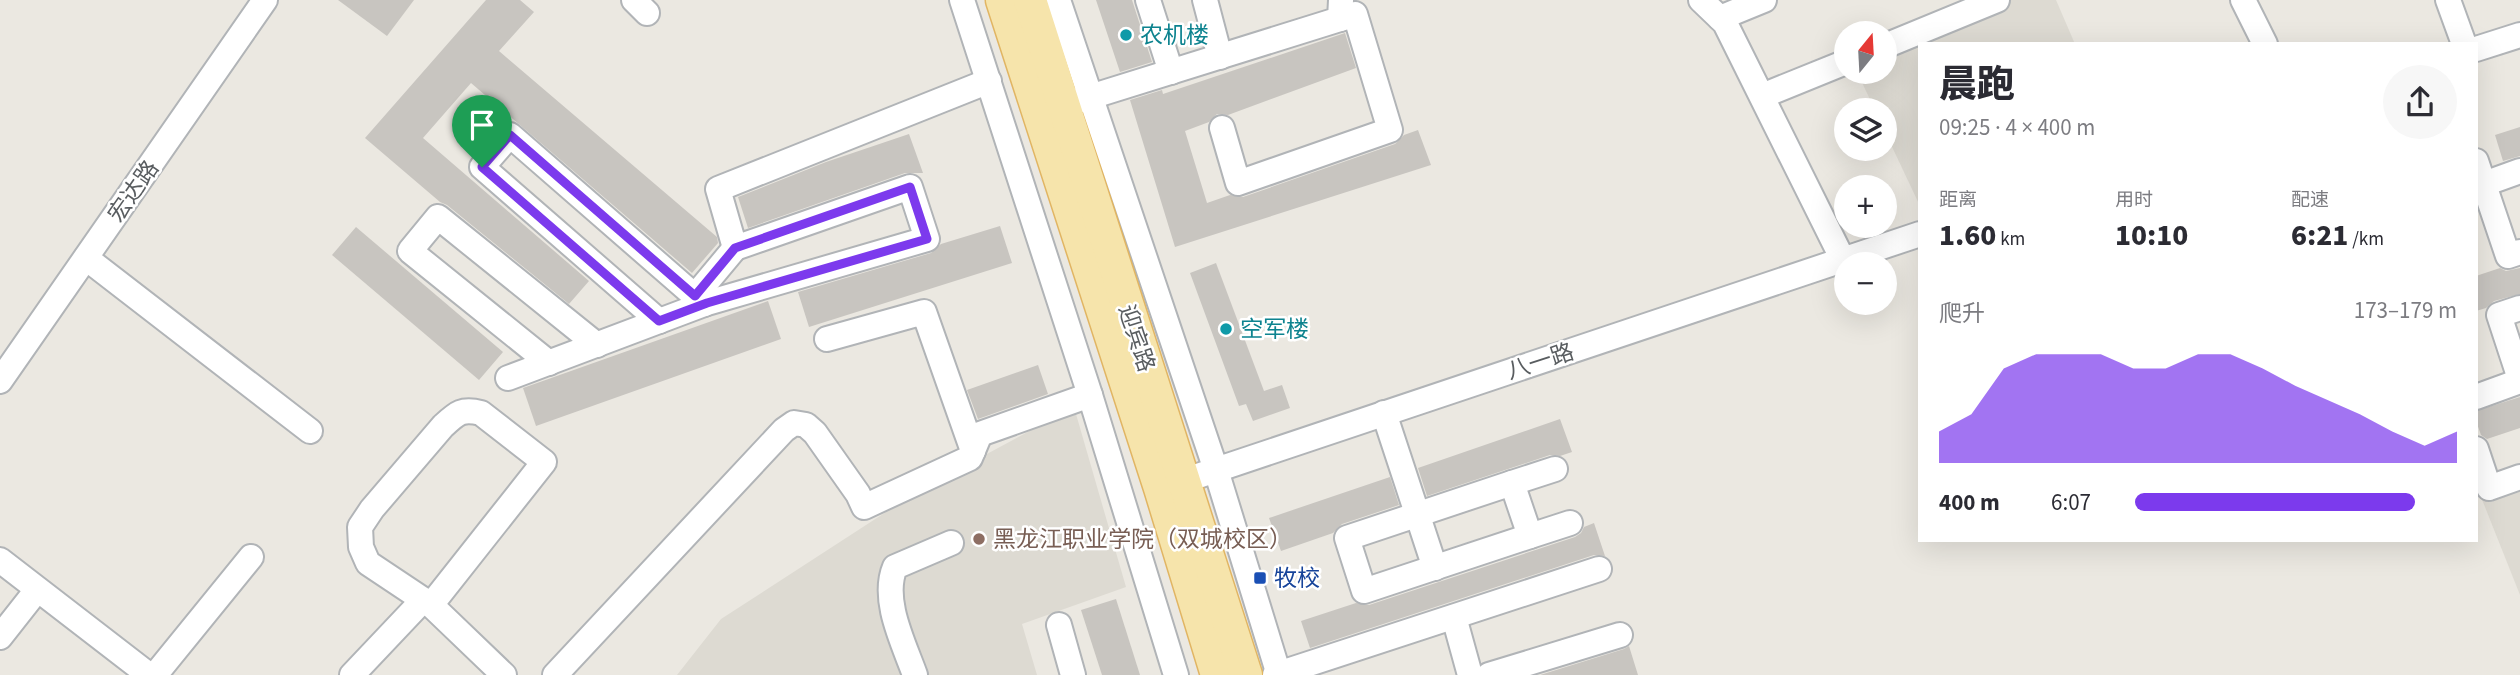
<!DOCTYPE html>
<html lang="zh">
<head>
<meta charset="utf-8">
<style>
  :root { --surface:#fff; --page:#f7f7f7; --text:#2b2b33; --muted:#7c7c81; --accent:#7c3aed }
  body { margin:0; font-family:"Source Sans 3","Noto Sans SC",sans-serif; background:var(--page); color:var(--text); height:100vh; display:flex; flex-direction:column; font-size:26px; white-space:nowrap }
  * { box-sizing:border-box; margin:0 }
  p { font-size:23px; color:var(--muted) }
  .icon { flex:none; width:38px; height:38px; fill:none; stroke:currentColor; stroke-width:2; stroke-linecap:round; stroke-linejoin:round }
  .map { position:relative; flex:1; overflow:hidden }
  .drawer { position:absolute; left:1918px; top:42px; width:560px; height:500px; display:flex; flex-direction:column; background:var(--surface); border-radius:0px; box-shadow:0 7px 28px #0002 }
  .drawer>* { flex:none }
  .needle { width:46px; rotate:18deg }
  .buttons { position:absolute; left:1834px; top:21px; display:grid; gap:14px }
  .buttons a { display:grid; place-items:center; width:63px; height:63px; border-radius:50%; background:var(--surface); box-shadow:0 7px 28px #0002; font-size:35px }
  .pin { position:absolute; display:grid; place-items:center; width:60px; height:60px; color:#fff; margin:-72px -30px; border-radius:50% 50% 50% 0; rotate:-45deg; box-shadow:0 0 7px #0007 }
  .pin .icon { rotate:45deg }
  .round { display:grid; place-items:center; flex:none; width:74px; height:74px; border-radius:37px; background:var(--page) }
  .head { display:flex; align-items:center; justify-content:space-between; height:119px; padding:0 21px }
  h1 { font-size:38px; font-weight:800; line-height:52px }
  .figures { display:grid; grid-template-columns:repeat(3,1fr); gap:10px; height:119px; padding:7px 21px }
  .figures div { display:grid; align-content:center }
  .figures b { font-size:30px; font-weight:800 }
  .figures small { font-size:19px; font-weight:400 }
  .figures p { font-size:19px }
  .chart { height:196px; padding:14px 21px }
  .chart p { display:flex; justify-content:space-between }
  .chart svg { width:100%; height:126px; margin-top:7px; fill:var(--accent); opacity:.7 }
  ul { padding:0 21px; list-style:none; font-size:23px }
  li { display:grid; grid-template-columns:112px 84px 1fr; align-items:center; height:52px }
  li i { height:18px; border-radius:9px; background:var(--accent) }
  .map>svg:first-child { display:block }
  .education { fill:#dddad2 }
  .building { fill:#c8c5c0 }
  .lines { fill:none; stroke-linecap:round; stroke-linejoin:round }
  .minor-casing { stroke:#b1b4b7; stroke-width:28 }
  .major-casing { stroke:#e1b563; stroke-width:35 }
  .minor { stroke:#fff; stroke-width:24 }
  .major { stroke:#f6e4ab; stroke-width:32 }
  .route-casing { stroke:#fff; stroke-width:14 }
  .route { stroke:#7c3aed; stroke-width:9 }
  .culture-dot { fill:#0f9aa8; stroke:#fff; stroke-width:2.5 }
  .education-dot { fill:#8d6e63; stroke:#fff; stroke-width:2.5 }
  .transit-dot { fill:#1a4fb4; stroke:#fff; stroke-width:2.5 }
  .labels { text-anchor:middle; stroke-width:5; stroke-linejoin:round; paint-order:stroke }
  .culture-label { font-size:23px; fill:#0d838f; stroke:#fff; text-anchor:start }
  .street-label { font-size:23px; fill:#595d60; stroke:#fff }
  .education-label { font-size:23px; fill:#785e54; stroke:#fff; text-anchor:start }
  .transit-label { font-size:23px; fill:#164399; stroke:#fff; text-anchor:start }
</style>
</head>
<body>
<div class="map">
<svg width="2520" height="675" viewBox="0 0 2520 675">
  <rect width="100%" height="100%" fill="#ebe8e1"/>
  <!-- education -->
  <g class="education">
    <polygon points="2007,0 2056,0 2075,44 1920,44 1920,206 1885,132 1885,110 1875,110 1857,72 1885,72 1885,48"/>
    <polygon points="1076,414 1126,587 1022,624 1037,675 677,675 721,619 920,490 1037,427"/>
    <polygon points="2520,485 2520,595 2481,497"/>
  </g>
  <!-- building -->
  <g class="building">
    <polygon points="338,0 414,0 387,36"/>
    <polygon points="486,0 520,0 534,12 499,51 717,237 718,243 692,273 471,83 423,138 589,281 569,304 447,205 440,202 365,138"/>
    <polygon points="1096,0 1132,0 1152,62 1120,72"/>
    <polygon points="1345,33 1356,68 1228,115 1217,114 1209,122 1185,131 1207,203 1230,195 1243,197 1395,144 1404,135 1418,130 1431,165 1175,247 1130,100 1162,90 1163,94"/>
    <polygon points="2520,127 2520,156 2503,161 2495,135"/>
    <polygon points="909,134 923,173 905,173 748,228 738,197 826,162"/>
    <polygon points="1000,226 1012,263 809,327 798,292 931,253 941,244"/>
    <polygon points="356,227 503,352 479,380 332,255"/>
    <polygon points="1216,263 1264,391 1282,385 1290,408 1253,421 1246,404 1239,406 1190,273"/>
    <polygon points="2500,268 2506,271 2520,268 2520,294 2494,301 2486,308 2476,311 2476,276"/>
    <polygon points="768,301 781,339 536,426 523,388"/>
    <polygon points="1038,365 1048,394 978,419 967,390"/>
    <polygon points="2520,397 2520,428 2487,439 2481,435 2476,421 2476,411"/>
    <polygon points="1560,419 1572,452 1560,456 1550,455 1427,496 1418,468"/>
    <polygon points="1390,477 1399,505 1342,524 1333,533 1281,551 1269,518"/>
    <polygon points="1594,523 1605,556 1594,555 1310,648 1301,621 1356,603 1369,605 1575,537 1581,533 1584,527"/>
    <polygon points="1116,599 1140,675 1102,675 1081,610"/>
    <polygon points="1629,646 1638,675 1540,675 1624,649"/>
  </g>
  <g class="lines">
    <!-- minor casing -->
    <g class="minor-casing">
      <g id="minor">
        <polyline points="634,0 647,13"/>
        <polyline points="962,0 1090,395 1176,675"/>
        <polyline points="1058,0 1216,470 1279,675"/>
        <polyline points="1148,0 1171,72"/>
        <polyline points="1205,0 1220,57"/>
        <polyline points="1701,0 1725,23 1843,260"/>
        <polyline points="2243,0 2265,44"/>
        <polyline points="2448,0 2464,44"/>
        <polyline points="1720,18 1764,0"/>
        <polyline points="1885,46 1997,0"/>
        <polyline points="2476,49 2520,35"/>
        <polyline points="1762,96 1846,62"/>
        <polyline points="1074,102 1340,19 1341,0"/>
        <polyline points="1222,128 1238,183 1390,130 1355,14 1340,19"/>
        <polyline points="2476,161 2508,256 2520,252"/>
        <polyline points="2484,184 2520,171"/>
        <polyline points="86,258 310,431"/>
        <polyline points="695,296 735,248"/>
        <polyline points="2520,308 2499,315 2520,379"/>
        <polyline points="659,321 482,167 510,135 704,304"/>
        <polyline points="827,339 924,312 973,451"/>
        <polyline points="549,363 410,251 438,217 597,345"/>
        <polyline points="508,378 707,303 927,239 910,187 735,248 718,189 989,81"/>
        <polyline points="0,381 265,0"/>
        <polyline points="2476,397 2520,381"/>
        <polyline points="1384,413 1435,568"/>
        <polyline points="2476,449 2489,488 2520,477"/>
        <polygon points="1512,483 1530,536 1364,591 1347,538"/>
        <polyline points="1512,483 1555,469"/>
        <polyline points="1168,486 1920,234"/>
        <polyline points="1530,536 1570,523"/>
        <polyline points="0,560 149,675"/>
        <path d="M431,605l113,-143 -63,-49c-19,-5 -24,0 -38,13l-71,83 -12,18 1,20 7,16 63,42 73,70"/>
        <polyline points="1454,617 1470,675"/>
        <polyline points="1059,625 1073,675"/>
        <polyline points="0,637 37,590"/>
        <polyline points="155,675 251,557"/>
        <polyline points="352,675 423,600"/>
        <polyline points="555,675 784,430 794,423 806,425 815,433 858,494 864,507 970,458 980,434 1090,395"/>
        <path d="M915,675c-11,-31 -34,-75 -20,-108l56,-24"/>
        <polyline points="1275,675 1599,569"/>
        <polyline points="1489,675 1620,635"/>
      </g>
    </g>
    <!-- major casing -->
    <g class="major-casing">
      <g id="major">
        <polyline points="1002,0 1160,488 1217,675"/>
        <polyline points="1030,0 1246,675"/>
      </g>
    </g>
    <!-- minor -->
    <use href="#minor" class="minor"/>
    <!-- major -->
    <use href="#major" class="major"/>
  </g>
  <g class="lines">
    <!-- route casing -->
    <g class="route-casing">
      <polygon id="route" points="510,135 695,296 735,248 910,187 927,239 707,303 659,321 482,167"/>
    </g>
    <!-- route -->
    <use href="#route" class="route"/>
  </g>
  <!-- markers -->
  <g class="culture-dot">
    <circle cx="1126" cy="35" r="7"/>
    <circle cx="1226" cy="329" r="7"/>
  </g>
  <circle class="education-dot" cx="979" cy="539" r="7"/>
  <rect class="transit-dot" x="1253" y="571" width="14" height="14" rx="3.5"/>
  <g class="labels">
    <!-- culture labels -->
    <g class="culture-label">
      <text x="1140" y="43">农机楼</text>
      <text x="1240" y="337">空军楼</text>
    </g>
    <!-- street labels -->
    <g class="street-label">
      <text transform="translate(133 191) rotate(-55)" y="8">宏达路</text>
      <text transform="translate(1137 338) rotate(72)" y="8">迎宾路</text>
      <text transform="translate(1540 361) rotate(-18)" y="8">八一路</text>
    </g>
    <!-- education labels -->
    <g class="education-label">
      <text x="993" y="547">黑龙江职业学院（双城校区）</text>
    </g>
    <!-- transit labels -->
    <g class="transit-label">
      <text x="1274" y="586">牧校</text>
    </g>
  </g>
</svg>
<div class="buttons">
<a><svg class="needle" viewBox="-14 -14 28 28"><path d="M0-13l5 13h-10z" fill="#e53935"/><path d="M0 13l5-13h-10z" fill="#7c7c81"/></svg></a>
<a><svg class="icon" aria-label="layers" viewBox="0 0 24 24"><path d="M12 4l9 5-9 5-9-5zM3 14l9 5 9-5"/></svg></a>
<a>+</a>
<a>−</a>
</div>
<div class="pin" style="left:482px;top:167px;background:#1e9e55"><svg class="icon" aria-label="arrive" viewBox="0 0 24 24"><path d="M6 21V4h12l-3 4 3 4H6"/></svg></div>
<section class="drawer">
<div class="head"><div><h1>晨跑</h1><p>09:25 · 4 × 400 m</p></div><a class="round"><svg class="icon" aria-label="share" viewBox="0 0 24 24"><path d="M12 15V3M7 8l5-5 5 5M5 13v7h14v-7"/></svg></a></div>
<div class="figures">
<div><p>距离</p><b>1.60<small> km</small></b></div>
<div><p>用时</p><b>10:10</b></div>
<div><p>配速</p><b>6:21<small> /km</small></b></div>
</div>
<div class="chart"><p><span>爬升</span>173–179 m</p>
<svg viewBox="0 0 160 44" preserveAspectRatio="none"><path d="M0 44V33L10 27L20 11L30 6L40 6L50 6L60 11L70 11L80 6L90 6L100 11L110 17L120 22L130 27L140 33L150 38L160 33V44z"/></svg>
</div>
<ul>
<li><b>400 m</b>6:07<i style="width:87%"></i></li>
</ul>
</section>
</div>
</body>
</html>
